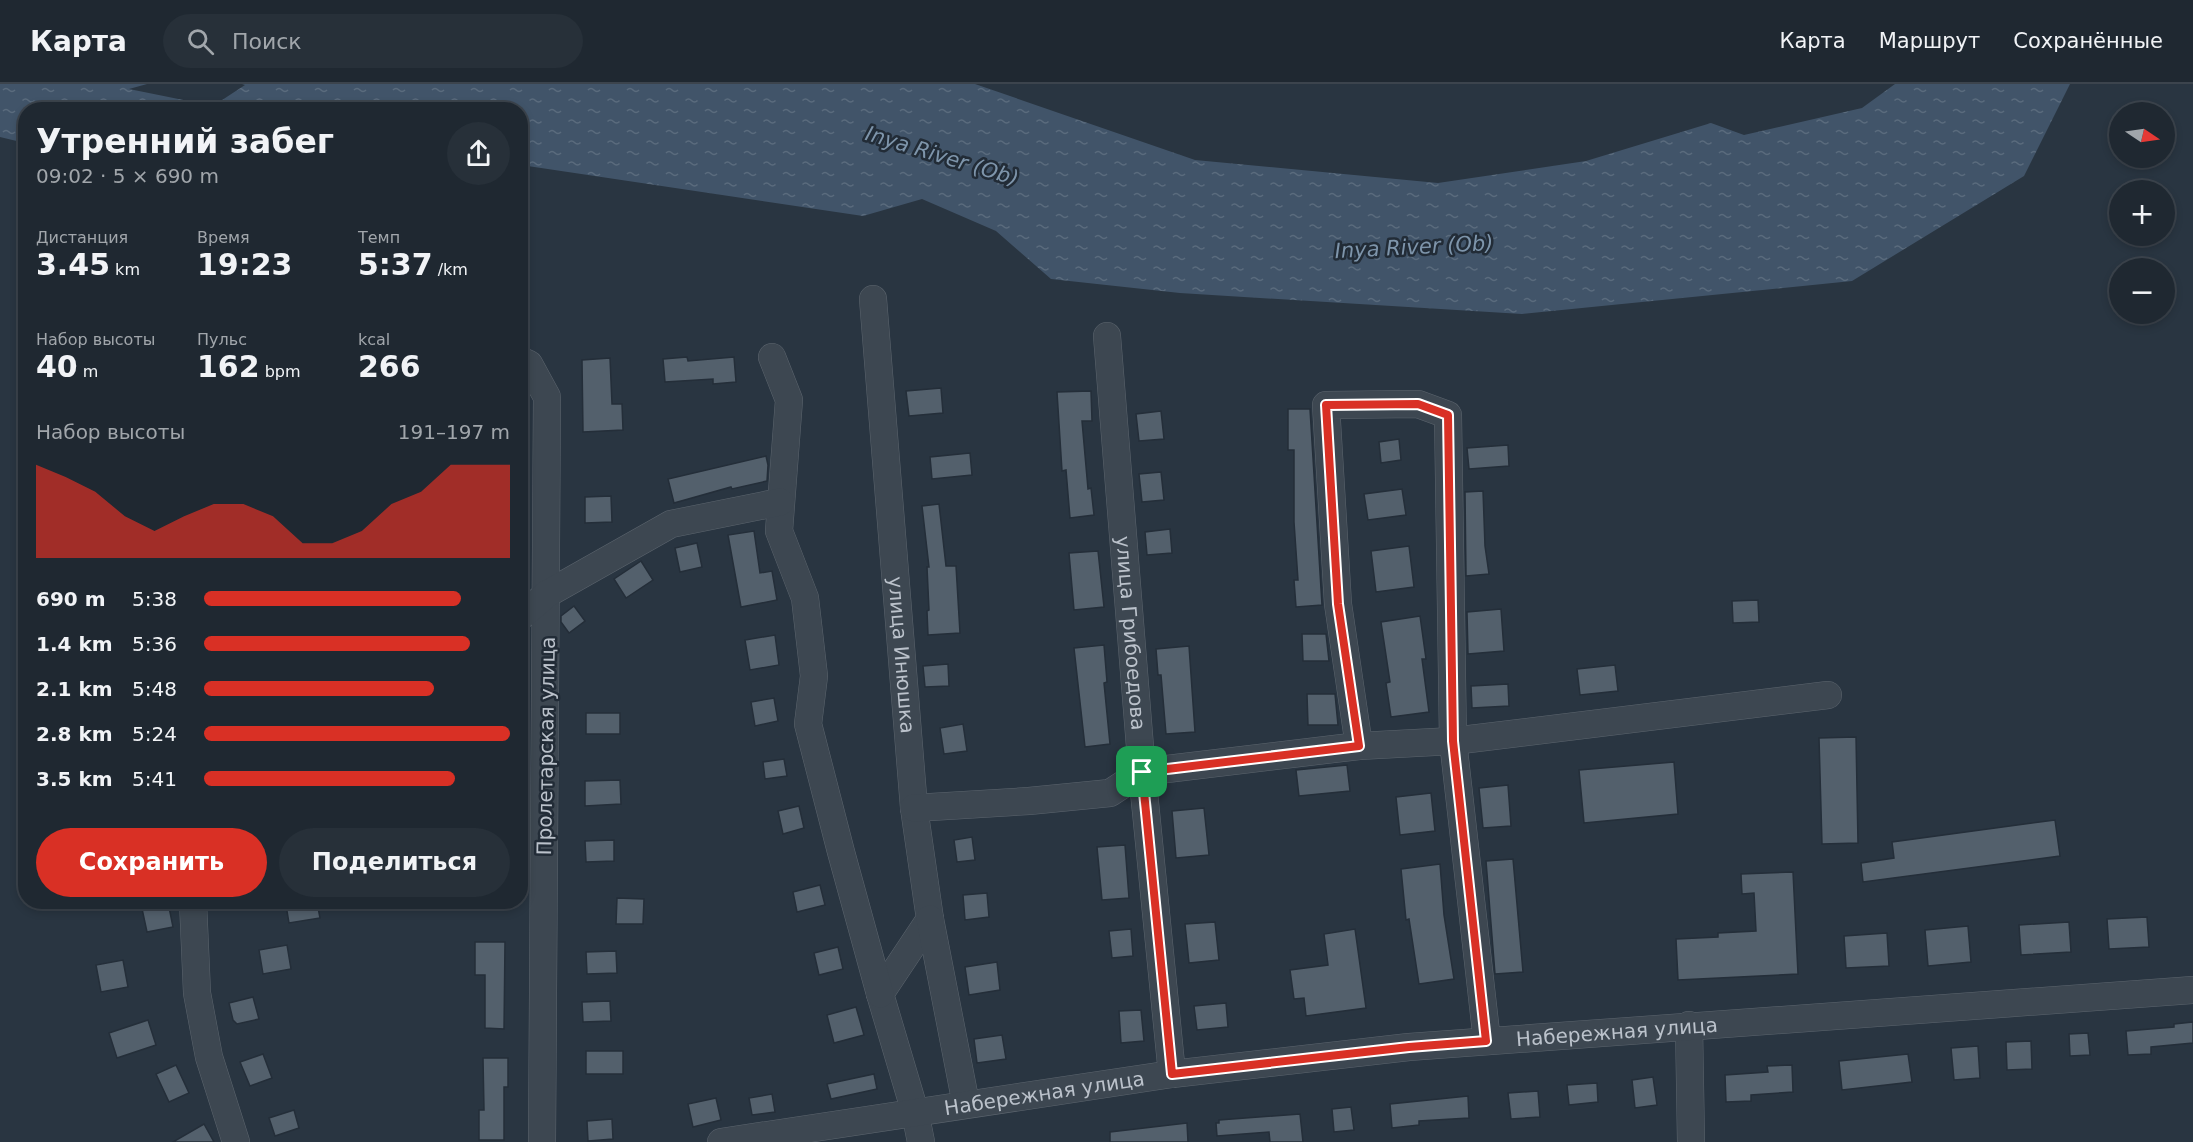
<!DOCTYPE html>
<html lang="ru">
<head>
<meta charset="utf-8">
<style>
  :root { --surface:#1f2831; --page:#273039; --text:#f1f3f6; --muted:#a1a6ab; --line:#3c444d; --accent:#d93025 }
  body { margin:0; font-family:"DejaVu Sans",sans-serif; background:var(--page); color:var(--text); height:100vh; display:flex; flex-direction:column; font-size:22px; white-space:nowrap }
  * { box-sizing:border-box; margin:0 }
  p { font-size:20px; color:var(--muted) }
  .icon { flex:none; width:33px; height:33px; fill:none; stroke:currentColor; stroke-width:2; stroke-linecap:round; stroke-linejoin:round }
  .map { position:relative; flex:1; overflow:hidden }
  .panel { position:absolute; left:18px; top:18px; width:510px; height:807px; display:flex; flex-direction:column; background:var(--surface); border-radius:24px; box-shadow:0 3px 9px #0003,0 0 0 2px var(--line) }
  .panel>* { flex:none }
  .needle { width:39px; rotate:103deg }
  .tools { position:absolute; left:2109px; top:18px; display:grid; gap:12px }
  .tools a { display:grid; place-items:center; width:66px; height:66px; border-radius:50%; background:var(--surface); box-shadow:0 3px 9px #0003,0 0 0 2px var(--line); font-size:30px }
  .pin { position:absolute; display:grid; place-items:center; width:51px; height:51px; color:#fff; margin:-26px; border-radius:12px; box-shadow:0 3px 9px #0006 }
  .round { display:grid; place-items:center; flex:none; width:63px; height:63px; border-radius:32px; background:var(--page) }
  .head { display:flex; align-items:center; justify-content:space-between; height:102px; padding:0 18px }
  h1 { font-size:33px; font-weight:800; line-height:45px }
  .figures { display:grid; grid-template-columns:repeat(3,1fr); gap:9px; height:102px; padding:6px 18px }
  .figures div { display:grid; align-content:center }
  .figures b { font-size:30px; font-weight:800 }
  .figures small { font-size:16px; font-weight:400 }
  .figures p { font-size:16px }
  .chart { height:168px; padding:12px 18px }
  .chart p { display:flex; justify-content:space-between }
  .chart svg { width:100%; height:108px; margin-top:6px; fill:var(--accent); opacity:.7 }
  .button { display:flex; gap:12px; margin-top:auto; padding:12px 18px }
  .button a { flex:1; height:69px; border-radius:36px; background:var(--accent); color:#fff; font-size:24px; font-weight:800; line-height:69px; text-align:center }
  .button a+a { background:var(--page); color:var(--text) }
  ul { padding:0 18px; list-style:none; font-size:20px }
  li { display:grid; grid-template-columns:96px 72px 1fr; align-items:center; height:45px }
  li i { height:15px; border-radius:8px; background:var(--accent) }
  header { display:flex; align-items:center; gap:36px; box-sizing:border-box; height:84px; padding:0 30px; background:var(--surface); border-bottom:2px solid var(--line) }
  header strong { font-size:28px }
  nav { display:flex; gap:33px; margin-inline-start:auto; font-size:21px }
  .search { width:420px; height:54px; background:var(--page); display:flex; align-items:center; gap:15px; box-sizing:border-box; padding:0 21px; border-radius:33px; color:var(--muted); font-size:22px }
  .map>svg:first-child { display:block }
  .water { fill:url(#water-ripples) }
  .building { fill:#53606c; stroke:#242e39; stroke-width:1.5 }
  .lines { fill:none; stroke-linecap:round; stroke-linejoin:round }
  .minor-casing { stroke:#5c656e; stroke-width:28 }
  .minor { stroke:#3d4751; stroke-width:27 }
  .route-casing { stroke:#fff; stroke-width:12 }
  .route { stroke:#d93025; stroke-width:8 }
  .labels { text-anchor:middle; stroke-width:5; stroke-linejoin:round; paint-order:stroke }
  .street-label { font-size:20px; fill:#bbc2cb; stroke:#222c37 }
  .water-label { font-size:21px; font-style:italic; fill:#7e95ab; stroke:#222c37 }
</style>
</head>
<body>
<header>
<strong>Карта</strong>
<div class="search"><svg class="icon" aria-label="search" viewBox="0 0 24 24"><circle cx="10" cy="10" r="6"/><path d="M15 15l6 6"/></svg>Поиск</div>
<nav><a>Карта</a><a>Маршрут</a><a>Сохранённые</a></nav>
</header>
<div class="map">
<svg width="2193" height="1058" viewBox="0 0 2193 1058">
  <defs>
    <pattern id="water-ripples" width="26" height="14" patternUnits="userSpaceOnUse" patternTransform="scale(1.5)"><rect width="26" height="14" fill="#415469"/><path d="M2 4q2-2 4 0t4 0M15 11q2-2 4 0t4 0" fill="none" stroke="#5a6b7d"/></pattern>
  </defs>
  <rect width="100%" height="100%" fill="#293541"/>
  <!-- water -->
  <polygon class="water" points="0,0 147,0 129,5 213,22 245,1 242,0 975,0 1195,76 1438,99 1586,77 1711,39 1744,51 1862,24 1895,0 2070,0 2024,92 1852,197 1522,230 1180,209 1051,195 996,147 922,115 863,132 521,81 520,26 26,26 25,59 0,53"/>
  <!-- building -->
  <g class="building">
    <polygon points="687,273 688,277 734,273 736,298 713,300 713,295 665,298 663,275"/>
    <polygon points="610,274 612,320 622,320 623,346 583,348 582,276"/>
    <polygon points="941,304 943,329 909,332 906,307"/>
    <polygon points="1091,307 1092,337 1082,337 1088,405 1091,404 1094,431 1070,434 1066,386 1062,387 1057,308"/>
    <polygon points="1288,325 1310,325 1322,521 1296,523 1294,496 1298,496 1294,438 1294,366 1288,366"/>
    <polygon points="1161,327 1164,355 1139,357 1136,330"/>
    <polygon points="1399,355 1401,376 1381,379 1379,358"/>
    <polygon points="1508,361 1509,382 1469,385 1467,364"/>
    <polygon points="970,369 972,391 932,395 930,373"/>
    <polygon points="766,372 768,381 767,397 732,405 731,403 674,419 668,395"/>
    <polygon points="1161,388 1164,416 1142,418 1139,390"/>
    <polygon points="1402,405 1406,431 1368,436 1364,410"/>
    <polygon points="1483,407 1485,462 1489,490 1466,492 1465,408"/>
    <polygon points="611,412 612,438 585,439 585,413"/>
    <polygon points="939,420 946,482 956,482 960,549 928,551 927,527 929,526 927,483 929,483 922,422"/>
    <polygon points="1170,445 1172,469 1147,471 1145,448"/>
    <polygon points="754,447 760,489 772,487 777,516 741,523 728,451"/>
    <polygon points="697,459 702,483 680,488 675,464"/>
    <polygon points="1409,462 1414,503 1376,508 1371,467"/>
    <polygon points="1098,467 1104,523 1074,526 1069,469"/>
    <polygon points="641,477 653,496 626,514 614,495"/>
    <polygon points="1758,516 1759,538 1733,539 1732,517"/>
    <polygon points="574,522 585,537 569,549 561,538 561,532"/>
    <polygon points="1501,525 1504,567 1468,570 1467,528"/>
    <polygon points="1420,532 1426,575 1422,575 1429,628 1391,633 1386,599 1390,598 1381,538"/>
    <polygon points="1302,550 1326,550 1329,577 1303,577"/>
    <polygon points="775,551 779,581 750,586 745,556"/>
    <polygon points="1104,561 1107,598 1104,599 1110,660 1085,663 1074,564"/>
    <polygon points="1189,562 1195,648 1166,650 1161,591 1158,591 1156,565"/>
    <polygon points="948,580 949,602 925,603 923,582"/>
    <polygon points="1615,581 1618,607 1580,611 1577,585"/>
    <polygon points="1508,600 1509,622 1472,624 1471,602"/>
    <polygon points="1307,610 1335,610 1338,641 1308,641"/>
    <polygon points="774,614 778,637 755,642 751,618"/>
    <rect x="586" y="629" width="34" height="21"/>
    <polygon points="963,640 967,667 944,670 940,644"/>
    <polygon points="1856,653 1858,759 1822,760 1819,654"/>
    <polygon points="784,675 787,692 765,695 763,678"/>
    <polygon points="1674,678 1678,730 1584,739 1579,686"/>
    <polygon points="1347,681 1350,707 1299,712 1296,686"/>
    <polygon points="620,696 621,720 585,722 585,697"/>
    <polygon points="1508,701 1511,742 1483,744 1479,704"/>
    <polygon points="1431,709 1435,747 1400,751 1396,713"/>
    <polygon points="799,722 804,744 783,750 778,727"/>
    <polygon points="1204,724 1209,771 1176,774 1172,727"/>
    <polygon points="2055,736 2060,772 1863,798 1861,779 1894,774 1892,758"/>
    <polygon points="972,753 975,776 957,778 954,756"/>
    <polygon points="614,756 614,777 586,778 585,757"/>
    <polygon points="1125,761 1129,814 1102,816 1097,763"/>
    <polygon points="1513,775 1523,888 1495,890 1486,777"/>
    <polygon points="1440,780 1444,831 1454,895 1419,900 1409,835 1406,836 1401,785"/>
    <polygon points="1793,788 1798,890 1678,896 1676,855 1718,853 1718,849 1756,847 1754,809 1742,810 1741,790"/>
    <polygon points="820,801 825,821 797,828 793,808"/>
    <polygon points="987,809 989,833 965,836 963,811"/>
    <polygon points="617,814 644,815 643,840 616,840"/>
    <polygon points="152,818 168,818 173,843 147,848 141,820"/>
    <polygon points="308,818 317,818 320,834 289,839 286,821"/>
    <polygon points="2147,833 2149,863 2109,865 2107,835"/>
    <polygon points="1215,838 1219,876 1189,879 1185,840"/>
    <polygon points="2069,838 2071,868 2021,871 2019,841"/>
    <polygon points="1968,842 1971,878 1928,882 1925,846"/>
    <polygon points="1131,845 1133,872 1112,874 1109,847"/>
    <polygon points="1355,845 1366,924 1306,932 1304,914 1294,915 1290,886 1328,881 1324,850"/>
    <polygon points="1887,849 1889,882 1846,884 1844,852"/>
    <polygon points="475,858 505,858 504,945 485,944 485,891 475,891"/>
    <polygon points="287,861 291,885 263,890 259,866"/>
    <polygon points="838,863 843,885 819,891 814,869"/>
    <polygon points="616,867 617,889 587,890 586,868"/>
    <polygon points="123,876 128,903 101,908 96,881"/>
    <polygon points="997,878 1000,906 969,911 965,883"/>
    <polygon points="253,913 259,935 237,940 233,936 229,919"/>
    <polygon points="610,917 611,937 583,938 582,918"/>
    <polygon points="1226,919 1228,943 1197,946 1194,922"/>
    <polygon points="856,923 864,951 834,959 827,931"/>
    <polygon points="1141,926 1144,957 1121,959 1119,927"/>
    <polygon points="148,936 156,961 117,974 109,949"/>
    <polygon points="2193,938 2193,959 2151,963 2151,970 2128,971 2126,947 2174,943 2174,940"/>
    <polygon points="2088,949 2090,971 2070,972 2069,950"/>
    <polygon points="1002,951 1006,975 977,979 974,955"/>
    <polygon points="2031,957 2032,985 2007,986 2006,958"/>
    <polygon points="1978,962 1980,994 1954,996 1951,964"/>
    <rect x="586" y="967" width="37" height="23"/>
    <polygon points="263,970 272,994 250,1002 240,978"/>
    <polygon points="1908,970 1912,998 1842,1006 1839,977"/>
    <polygon points="483,974 508,974 508,1003 504,1003 504,1056 479,1056 479,1026 484,1026"/>
    <polygon points="176,981 189,1009 169,1018 156,990"/>
    <polygon points="1792,981 1793,1008 1751,1011 1751,1017 1726,1018 1725,991 1768,988 1767,982"/>
    <polygon points="874,990 877,1005 831,1015 827,1000"/>
    <polygon points="1653,993 1657,1021 1635,1024 1632,996"/>
    <polygon points="1597,999 1598,1018 1569,1021 1567,1001"/>
    <polygon points="1538,1007 1540,1033 1511,1035 1508,1009"/>
    <polygon points="772,1010 775,1028 752,1031 749,1014"/>
    <polygon points="1468,1012 1469,1034 1419,1037 1419,1041 1392,1044 1390,1020"/>
    <polygon points="716,1014 721,1036 693,1043 688,1020"/>
    <polygon points="1351,1023 1354,1046 1334,1048 1332,1025"/>
    <polygon points="294,1026 299,1044 275,1052 269,1034"/>
    <polygon points="1300,1030 1303,1058 1270,1058 1269,1048 1217,1052 1216,1039 1219,1039 1219,1036"/>
    <polygon points="612,1035 613,1055 588,1057 587,1037"/>
    <polygon points="1187,1039 1188,1058 1110,1058 1110,1048"/>
    <polygon points="204,1040 214,1058 173,1058"/>
  </g>
  <g class="lines">
    <!-- minor casing -->
    <g class="minor-casing">
      <g id="minor">
        <path id="s1" d="M873,215l41,509 16,111 -50,75 35,118 6,30"/>
        <path id="s2" d="M1107,252l35,436 30,302"/>
        <polyline points="772,273 789,316 779,447 805,514 814,592 808,640 841,768 880,910"/>
        <polyline points="520,276 529,280 547,313 542,1058"/>
        <polyline points="520,533 547,510 671,440 780,418"/>
        <polyline points="1359,662 1338,520 1326,321 1418,320 1448,331 1453,657 1487,957"/>
        <polyline points="914,724 1029,717 1110,709 1142,688 1359,662 1453,657 1828,611"/>
        <polyline points="193,818 197,909 209,973 236,1058"/>
        <polyline points="930,835 966,1020"/>
        <polyline points="1689,941 1691,1058"/>
        <path id="s3" d="M721,1058l451,-68 237,-27 784,-57"/>
      </g>
    </g>
    <!-- minor -->
    <use href="#minor" class="minor"/>
  </g>
  <g class="lines">
    <!-- route casing -->
    <g class="route-casing">
      <polygon id="route" points="1418,320 1448,331 1453,657 1486,957 1409,963 1172,990 1142,688 1359,662 1338,520 1326,321"/>
    </g>
    <!-- route -->
    <use href="#route" class="route"/>
  </g>
  <g class="labels">
    <!-- street labels -->
    <g class="street-label">
      <text dy="7" stroke="none"><textPath href="#s2" startOffset="298">улица Грибоедова</textPath></text>
      <text dy="7" stroke="none"><textPath href="#s1" startOffset="357">улица Инюшка</textPath></text>
      <text transform="translate(546 662) rotate(-89)" y="7">Пролетарская улица</text>
      <text dy="7" stroke="none"><textPath href="#s3" startOffset="903">Набережная улица</textPath></text>
      <text dy="7" stroke="none"><textPath href="#s3" startOffset="327">Набережная улица</textPath></text>
    </g>
    <!-- water labels -->
    <g class="water-label">
      <text transform="translate(942 72) rotate(17)" y="7">Inya River (Ob)</text>
      <text transform="translate(1414 163) rotate(-3)" y="7">Inya River (Ob)</text>
    </g>
  </g>
</svg>
<div class="tools">
<a><svg class="needle" viewBox="-14 -14 28 28"><path d="M0-13l5 13h-10z" fill="#e53935"/><path d="M0 13l5-13h-10z" fill="#a1a6ab"/></svg></a>
<a>+</a>
<a>−</a>
</div>
<div class="pin" style="left:1142px;top:688px;background:#1e9e55"><svg class="icon" aria-label="arrive" viewBox="0 0 24 24"><path d="M6 21V4h12l-3 4 3 4H6"/></svg></div>
<section class="panel">
<div class="head"><div><h1>Утренний забег</h1><p>09:02 · 5 × 690 m</p></div><a class="round"><svg class="icon" aria-label="share" viewBox="0 0 24 24"><path d="M12 15V3M7 8l5-5 5 5M5 13v7h14v-7"/></svg></a></div>
<div class="figures">
<div><p>Дистанция</p><b>3.45<small> km</small></b></div>
<div><p>Время</p><b>19:23</b></div>
<div><p>Темп</p><b>5:37<small> /km</small></b></div>
</div>
<div class="figures">
<div><p>Набор высоты</p><b>40<small> m</small></b></div>
<div><p>Пульс</p><b>162<small> bpm</small></b></div>
<div><p>kcal</p><b>266</b></div>
</div>
<div class="chart"><p><span>Набор высоты</span>191–197 m</p>
<svg viewBox="0 0 160 44" preserveAspectRatio="none"><path d="M0 44V6L10 11L20 17L30 27L40 33L50 27L60 22L70 22L80 27L90 38L100 38L110 33L120 22L130 17L140 6L150 6L160 6V44z"/></svg>
</div>
<ul>
<li><b>690 m</b>5:38<i style="width:84%"></i></li>
<li><b>1.4 km</b>5:36<i style="width:87%"></i></li>
<li><b>2.1 km</b>5:48<i style="width:75%"></i></li>
<li><b>2.8 km</b>5:24<i style="width:100%"></i></li>
<li><b>3.5 km</b>5:41<i style="width:82%"></i></li>
</ul>
<div class="button"><a>Сохранить</a><a>Поделиться</a></div>
</section>
</div>
</body>
</html>
